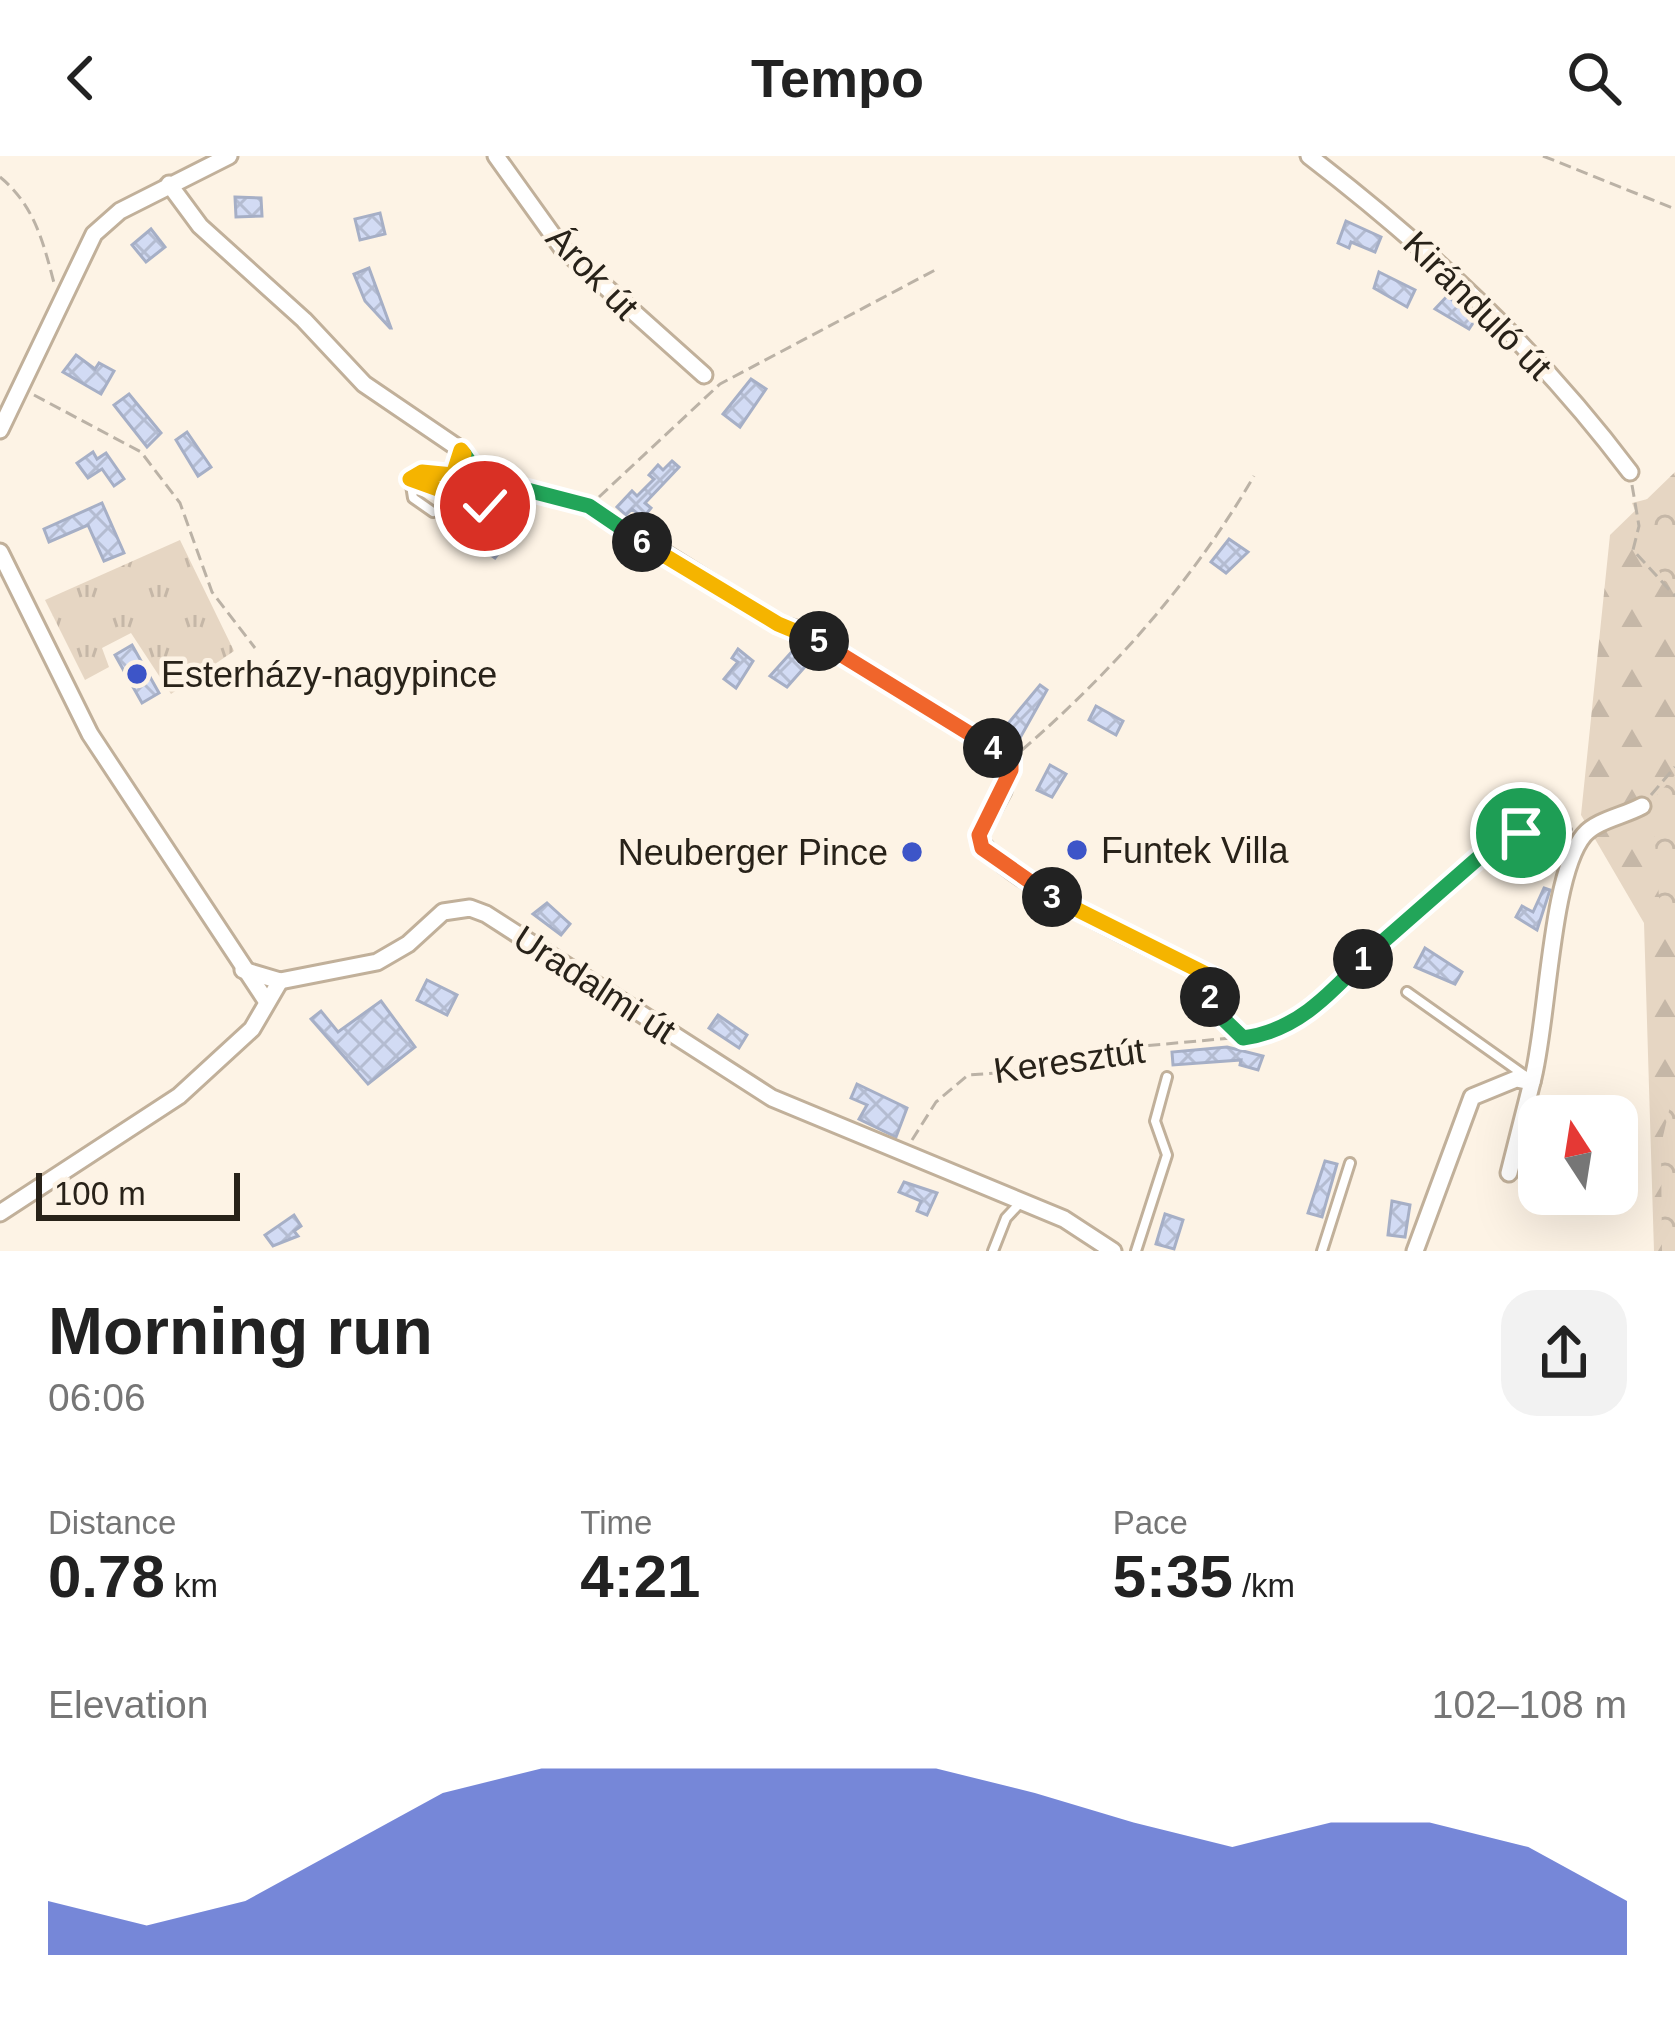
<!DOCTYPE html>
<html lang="en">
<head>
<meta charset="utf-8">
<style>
  :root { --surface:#fff; --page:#f2f2f2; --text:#222; --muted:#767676; --accent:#3d55c8 }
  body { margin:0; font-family:Helvetica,sans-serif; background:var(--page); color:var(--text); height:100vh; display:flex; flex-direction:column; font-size:45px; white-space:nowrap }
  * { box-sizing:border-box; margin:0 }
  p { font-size:39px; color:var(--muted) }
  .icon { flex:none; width:66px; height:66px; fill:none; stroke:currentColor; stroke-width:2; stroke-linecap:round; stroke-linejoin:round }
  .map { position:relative; height:1095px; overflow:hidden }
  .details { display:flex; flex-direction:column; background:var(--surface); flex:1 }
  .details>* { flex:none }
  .needle { width:78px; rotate:348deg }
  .buttons { position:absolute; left:1518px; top:939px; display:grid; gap:24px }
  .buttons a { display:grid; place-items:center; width:120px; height:120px; border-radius:24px; background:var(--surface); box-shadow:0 12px 48px #0002; font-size:60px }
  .scale { position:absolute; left:36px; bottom:30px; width:204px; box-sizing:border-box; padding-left:12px; border:6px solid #282219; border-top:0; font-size:33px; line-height:42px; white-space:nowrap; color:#282219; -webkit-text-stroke:9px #fdf3e5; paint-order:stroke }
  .pin { position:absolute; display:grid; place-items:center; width:102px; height:102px; color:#fff; margin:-51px; border:6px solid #fff; border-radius:50%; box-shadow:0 3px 12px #0007 }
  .km { position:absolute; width:60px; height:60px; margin:-30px; border-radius:50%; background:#222; color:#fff; font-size:33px; line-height:60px; text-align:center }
  .round { display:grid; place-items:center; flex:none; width:126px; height:126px; border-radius:36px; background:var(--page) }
  .headline { display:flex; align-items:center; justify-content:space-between; height:204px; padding:0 48px }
  h1 { font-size:66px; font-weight:800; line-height:90px }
  .stats { display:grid; grid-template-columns:repeat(3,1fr); gap:18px; height:204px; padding:12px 48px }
  .stats div { display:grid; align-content:center }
  .stats b { font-size:60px; font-weight:800 }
  .stats small { font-size:33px; font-weight:400 }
  .stats p { font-size:33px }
  .chart { height:336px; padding:24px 48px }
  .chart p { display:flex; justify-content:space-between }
  .chart svg { width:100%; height:216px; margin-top:12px; fill:var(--accent); opacity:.7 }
  header { display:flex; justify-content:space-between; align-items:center; height:156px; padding:0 48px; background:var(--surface); font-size:54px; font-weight:800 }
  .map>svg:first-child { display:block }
  .grass { fill:url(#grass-tufts) }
  .forest { fill:url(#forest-firs) }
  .park { fill:url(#park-crowns) }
  .building { fill:url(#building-cross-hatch); stroke:#a6afc6; stroke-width:3 }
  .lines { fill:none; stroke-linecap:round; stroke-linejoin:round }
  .lane-casing { stroke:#c1b09a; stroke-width:14 }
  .street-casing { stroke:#c1b09a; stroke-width:21 }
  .path { stroke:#bbb2a6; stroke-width:3; stroke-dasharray:12 6; stroke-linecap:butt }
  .lane { stroke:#fff; stroke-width:8 }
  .street { stroke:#fff; stroke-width:15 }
  .split-1-casing { stroke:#fff; stroke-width:24 }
  .split-2-casing { stroke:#fff; stroke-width:24 }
  .split-3-casing { stroke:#fff; stroke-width:24 }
  .split-4-casing { stroke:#fff; stroke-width:24 }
  .split-5-casing { stroke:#fff; stroke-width:24 }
  .split-6-casing { stroke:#fff; stroke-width:24 }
  .split-7-casing { stroke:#fff; stroke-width:24 }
  .split-8-casing { stroke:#fff; stroke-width:24 }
  .split-1 { stroke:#22a559; stroke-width:15 }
  .split-2 { stroke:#22a559; stroke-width:15 }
  .split-3 { stroke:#f5b400; stroke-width:15 }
  .split-4 { stroke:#f0652b; stroke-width:15 }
  .split-5 { stroke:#f0652b; stroke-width:15 }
  .split-6 { stroke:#f5b400; stroke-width:15 }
  .split-7 { stroke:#22a559; stroke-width:15 }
  .split-8 { stroke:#f5b400; stroke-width:15 }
  .poi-dot { fill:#3d55c8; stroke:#fdf3e5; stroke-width:4.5 }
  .labels { text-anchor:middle; stroke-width:9; stroke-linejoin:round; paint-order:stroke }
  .street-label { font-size:36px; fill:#282219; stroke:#fdf3e5 }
  .poi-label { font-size:36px; fill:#282219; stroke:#fdf3e5; text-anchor:start }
</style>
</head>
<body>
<header><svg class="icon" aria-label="back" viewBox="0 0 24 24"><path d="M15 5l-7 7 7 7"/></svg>Tempo<svg class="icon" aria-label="search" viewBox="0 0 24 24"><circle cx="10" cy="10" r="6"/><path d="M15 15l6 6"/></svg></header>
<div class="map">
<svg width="1675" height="1095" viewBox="0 0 1675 1095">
  <defs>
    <pattern id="grass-tufts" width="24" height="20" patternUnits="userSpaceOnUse" patternTransform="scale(3)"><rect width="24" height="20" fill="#e6d6c3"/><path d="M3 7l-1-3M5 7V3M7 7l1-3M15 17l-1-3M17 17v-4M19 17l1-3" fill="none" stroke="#c5b7a7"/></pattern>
    <pattern id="forest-firs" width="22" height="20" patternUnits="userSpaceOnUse" patternTransform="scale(3)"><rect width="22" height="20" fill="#e6d6c3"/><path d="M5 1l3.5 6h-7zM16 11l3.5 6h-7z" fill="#c5b7a7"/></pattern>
    <pattern id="park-crowns" width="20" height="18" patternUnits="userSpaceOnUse" patternTransform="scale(3)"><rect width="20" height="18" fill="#e6d6c3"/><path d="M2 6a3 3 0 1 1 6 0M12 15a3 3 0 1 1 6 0" fill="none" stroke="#c5b7a7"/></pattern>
    <pattern id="building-cross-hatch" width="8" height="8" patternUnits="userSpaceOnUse" patternTransform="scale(3)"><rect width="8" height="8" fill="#d2dbf4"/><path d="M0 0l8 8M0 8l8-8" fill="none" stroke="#b4bcd1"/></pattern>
  </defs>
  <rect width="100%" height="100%" fill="#fdf3e5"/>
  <!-- grass -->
  <polygon class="grass" points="180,384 234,495 171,538 131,477 102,492 109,511 85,524 45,444"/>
  <!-- forest -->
  <polygon class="forest" points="1675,316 1675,1095 1654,1095 1644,767 1581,659 1610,379"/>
  <!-- park -->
  <g class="park">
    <polygon points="1675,336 1675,429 1663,424 1632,347"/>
    <polygon points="1675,619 1675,780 1661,769 1652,645"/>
    <polygon points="1675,929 1675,1095 1662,1095 1661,989"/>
  </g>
  <!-- building -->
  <g class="building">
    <polygon points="235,41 261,42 262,60 236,61"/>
    <polygon points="380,57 385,78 360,84 355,63"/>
    <polygon points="1346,65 1381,81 1375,96 1351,86 1349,92 1338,87"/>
    <polygon points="151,73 165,91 146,106 132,89"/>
    <polygon points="369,112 391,172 390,172 365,145 354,118"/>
    <polygon points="1379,116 1415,134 1407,151 1374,132"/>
    <polygon points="1451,136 1452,144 1477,161 1469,173 1435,153"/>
    <polygon points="76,199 95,213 99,207 114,215 101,238 63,216"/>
    <polygon points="751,223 766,233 740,271 723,258"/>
    <polygon points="129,238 161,277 147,291 114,249"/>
    <polygon points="187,276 211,311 198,320 176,284"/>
    <polygon points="93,296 97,303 106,297 124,323 114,330 102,313 88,322 77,307"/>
    <polygon points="672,305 679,311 645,347 651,352 643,362 632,353 626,359 617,351 632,335 637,340 654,323 649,319 658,309 663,314"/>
    <polygon points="102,347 124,397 104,405 88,369 49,386 44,373"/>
    <polygon points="488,361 516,374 495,402 485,395 497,377 483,369"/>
    <polygon points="1229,383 1248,396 1226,417 1211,406"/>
    <polygon points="132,489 159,537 142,547 115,499"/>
    <polygon points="796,491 811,504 787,531 770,520"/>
    <polygon points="738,493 753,505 736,532 724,523 738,506 732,502"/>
    <polygon points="1040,529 1047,534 1020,582 1006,570"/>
    <polygon points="1096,550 1123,565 1116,579 1089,564"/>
    <polygon points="1050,609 1066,618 1052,641 1037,634"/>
    <polygon points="1544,732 1550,734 1537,774 1516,761 1522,750 1533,756"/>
    <polygon points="547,747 570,768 561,779 533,758"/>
    <polygon points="1425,792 1462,816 1455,828 1415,811"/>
    <polygon points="427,824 457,839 447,859 417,844"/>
    <polygon points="381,845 415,891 368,928 311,863 321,855 338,876"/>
    <polygon points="718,859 747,879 739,892 709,872"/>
    <polygon points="1227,891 1263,900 1258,914 1240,909 1241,904 1173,909 1172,896"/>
    <polygon points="857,928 907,952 896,981 859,963 867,949 851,942"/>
    <polygon points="1325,1005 1337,1008 1322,1061 1308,1057"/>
    <polygon points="904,1026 937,1037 927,1059 917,1055 921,1045 899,1036"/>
    <polygon points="1392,1045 1410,1049 1405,1081 1388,1079"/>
    <polygon points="1165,1058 1183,1064 1174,1093 1156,1088"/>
    <polygon points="294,1059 301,1070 294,1075 298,1080 273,1090 265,1079"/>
  </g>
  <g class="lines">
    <!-- lane casing -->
    <g class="lane-casing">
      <g id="lane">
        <polyline points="411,324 494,354"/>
        <polyline points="433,356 413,342 410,323 422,315 453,319 461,296"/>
        <polyline points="1407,836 1527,921"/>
        <polyline points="993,1095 1006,1062 1021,1046"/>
        <polyline points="1136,1095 1167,999 1155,965 1167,921"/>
        <polyline points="1322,1095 1350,1007"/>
      </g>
    </g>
    <!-- street casing -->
    <g class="street-casing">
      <g id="street">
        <polyline points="496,0 562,92 704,219"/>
        <path d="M1309,0c121,93 229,194 321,316"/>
        <path d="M169,28l31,42 104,94 60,64 97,66 20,28 108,28 189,118 25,7 208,128 -8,32 -24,44c7,41 194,122 239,145"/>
        <polyline points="0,274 94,78 120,55 229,0"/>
        <polyline points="0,396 90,578 265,843"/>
        <polyline points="243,814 280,825 377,806 408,788 443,756 470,752 486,758 772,942 1064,1063 1113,1095"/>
        <polyline points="1509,1017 1532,926"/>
        <polyline points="0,1057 179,940 252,873 280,825"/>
        <path d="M1415,1095l57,-154 44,-18 16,3c16,-58 18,-207 52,-247 13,-15 40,-19 58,-29"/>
      </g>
    </g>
    <!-- path -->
    <g class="path">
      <polyline points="1543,0 1675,53"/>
      <path d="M0,21c34,28 43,64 54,106"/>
      <polyline points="34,239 141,296 180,347 212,436 255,492"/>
      <polyline points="1632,329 1639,370 1633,394 1675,440"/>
      <polyline points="599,341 720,228 937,113"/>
      <path d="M1022,594c91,-79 171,-169 232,-274"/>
      <polyline points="1651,639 1675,611"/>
      <polyline points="1212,836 1207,847 1243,882"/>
      <polyline points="912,984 936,946 968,919 1012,916 1111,893 1253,880 1291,868 1501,682 1573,673"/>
    </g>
    <!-- lane -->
    <use href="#lane" class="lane"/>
    <!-- street -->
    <use href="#street" class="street"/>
  </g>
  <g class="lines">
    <!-- split-1 casing -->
    <g class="split-1-casing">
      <polyline id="split-1" points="1363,803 1501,682 1521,677"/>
    </g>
    <!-- split-2 casing -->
    <g class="split-2-casing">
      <path id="split-2" d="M1210,841l-3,6 36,35c53,-7 85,-42 120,-79"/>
    </g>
    <!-- split-3 casing -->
    <g class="split-3-casing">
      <polyline id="split-3" points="1052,741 1218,824 1210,841"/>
    </g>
    <!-- split-4 casing -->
    <g class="split-4-casing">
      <polyline id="split-4" points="993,592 1011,603 1011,614 979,679 982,692 1052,741"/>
    </g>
    <!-- split-5 casing -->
    <g class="split-5-casing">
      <polyline id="split-5" points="819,485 993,592"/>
    </g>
    <!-- split-6 casing -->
    <g class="split-6-casing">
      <polyline id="split-6" points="642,386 778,468 819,485"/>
    </g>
    <!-- split-7 casing -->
    <g class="split-7-casing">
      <polyline id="split-7" points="464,298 481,322 589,350 642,386"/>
    </g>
    <!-- split-8 casing -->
    <g class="split-8-casing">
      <polyline id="split-8" points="464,298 461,294 453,319 422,316 410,323 485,350"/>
    </g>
    <!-- split-1 -->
    <use href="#split-1" class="split-1"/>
    <!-- split-2 -->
    <use href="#split-2" class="split-2"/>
    <!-- split-3 -->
    <use href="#split-3" class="split-3"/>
    <!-- split-4 -->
    <use href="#split-4" class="split-4"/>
    <!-- split-5 -->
    <use href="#split-5" class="split-5"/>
    <!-- split-6 -->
    <use href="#split-6" class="split-6"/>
    <!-- split-7 -->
    <use href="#split-7" class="split-7"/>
    <!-- split-8 -->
    <use href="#split-8" class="split-8"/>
  </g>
  <!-- markers -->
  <g class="poi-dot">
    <circle cx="137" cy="518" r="12"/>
    <circle cx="1077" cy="694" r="12"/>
    <circle cx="912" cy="696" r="12"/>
  </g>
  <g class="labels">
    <!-- street labels -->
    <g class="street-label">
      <text transform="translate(593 116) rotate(46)" y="13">Árok út</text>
      <text transform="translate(1478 149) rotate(45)" y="13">Kiránduló út</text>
      <text transform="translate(595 828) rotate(33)" y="13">Uradalmi út</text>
      <text transform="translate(1069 904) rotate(-8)" y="13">Keresztút</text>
    </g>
    <!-- poi labels -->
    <g class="poi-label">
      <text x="161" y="531">Esterházy-nagypince</text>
      <text x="1101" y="707">Funtek Villa</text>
      <text x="888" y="709" text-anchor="end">Neuberger Pince</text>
    </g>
  </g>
</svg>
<div class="buttons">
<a><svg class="needle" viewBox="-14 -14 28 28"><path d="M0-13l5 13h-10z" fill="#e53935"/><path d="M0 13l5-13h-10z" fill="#767676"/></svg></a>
</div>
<div class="scale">100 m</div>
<div class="pin" style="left:1521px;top:677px;background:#1e9e55"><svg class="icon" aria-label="arrive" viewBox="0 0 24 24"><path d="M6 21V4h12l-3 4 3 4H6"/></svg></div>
<div class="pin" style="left:485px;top:350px;background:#d93025"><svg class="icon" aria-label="check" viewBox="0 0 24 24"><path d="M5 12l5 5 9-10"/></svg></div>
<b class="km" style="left:1363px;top:803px">1</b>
<b class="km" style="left:1210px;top:841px">2</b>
<b class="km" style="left:1052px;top:741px">3</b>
<b class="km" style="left:993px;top:592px">4</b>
<b class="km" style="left:819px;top:485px">5</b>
<b class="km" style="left:642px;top:386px">6</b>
</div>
<section class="details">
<div class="headline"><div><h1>Morning run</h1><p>06:06</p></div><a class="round"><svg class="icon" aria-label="share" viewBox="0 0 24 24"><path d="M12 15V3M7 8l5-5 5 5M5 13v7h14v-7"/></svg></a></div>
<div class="stats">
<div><p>Distance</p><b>0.78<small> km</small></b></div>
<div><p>Time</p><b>4:21</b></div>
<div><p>Pace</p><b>5:35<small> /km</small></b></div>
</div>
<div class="chart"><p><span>Elevation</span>102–108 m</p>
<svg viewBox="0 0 160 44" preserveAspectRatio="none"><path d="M0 44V33L10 38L20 33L30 22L40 11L50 6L60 6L70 6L80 6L90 6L100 11L110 17L120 22L130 17L140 17L150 22L160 33V44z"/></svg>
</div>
</section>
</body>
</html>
